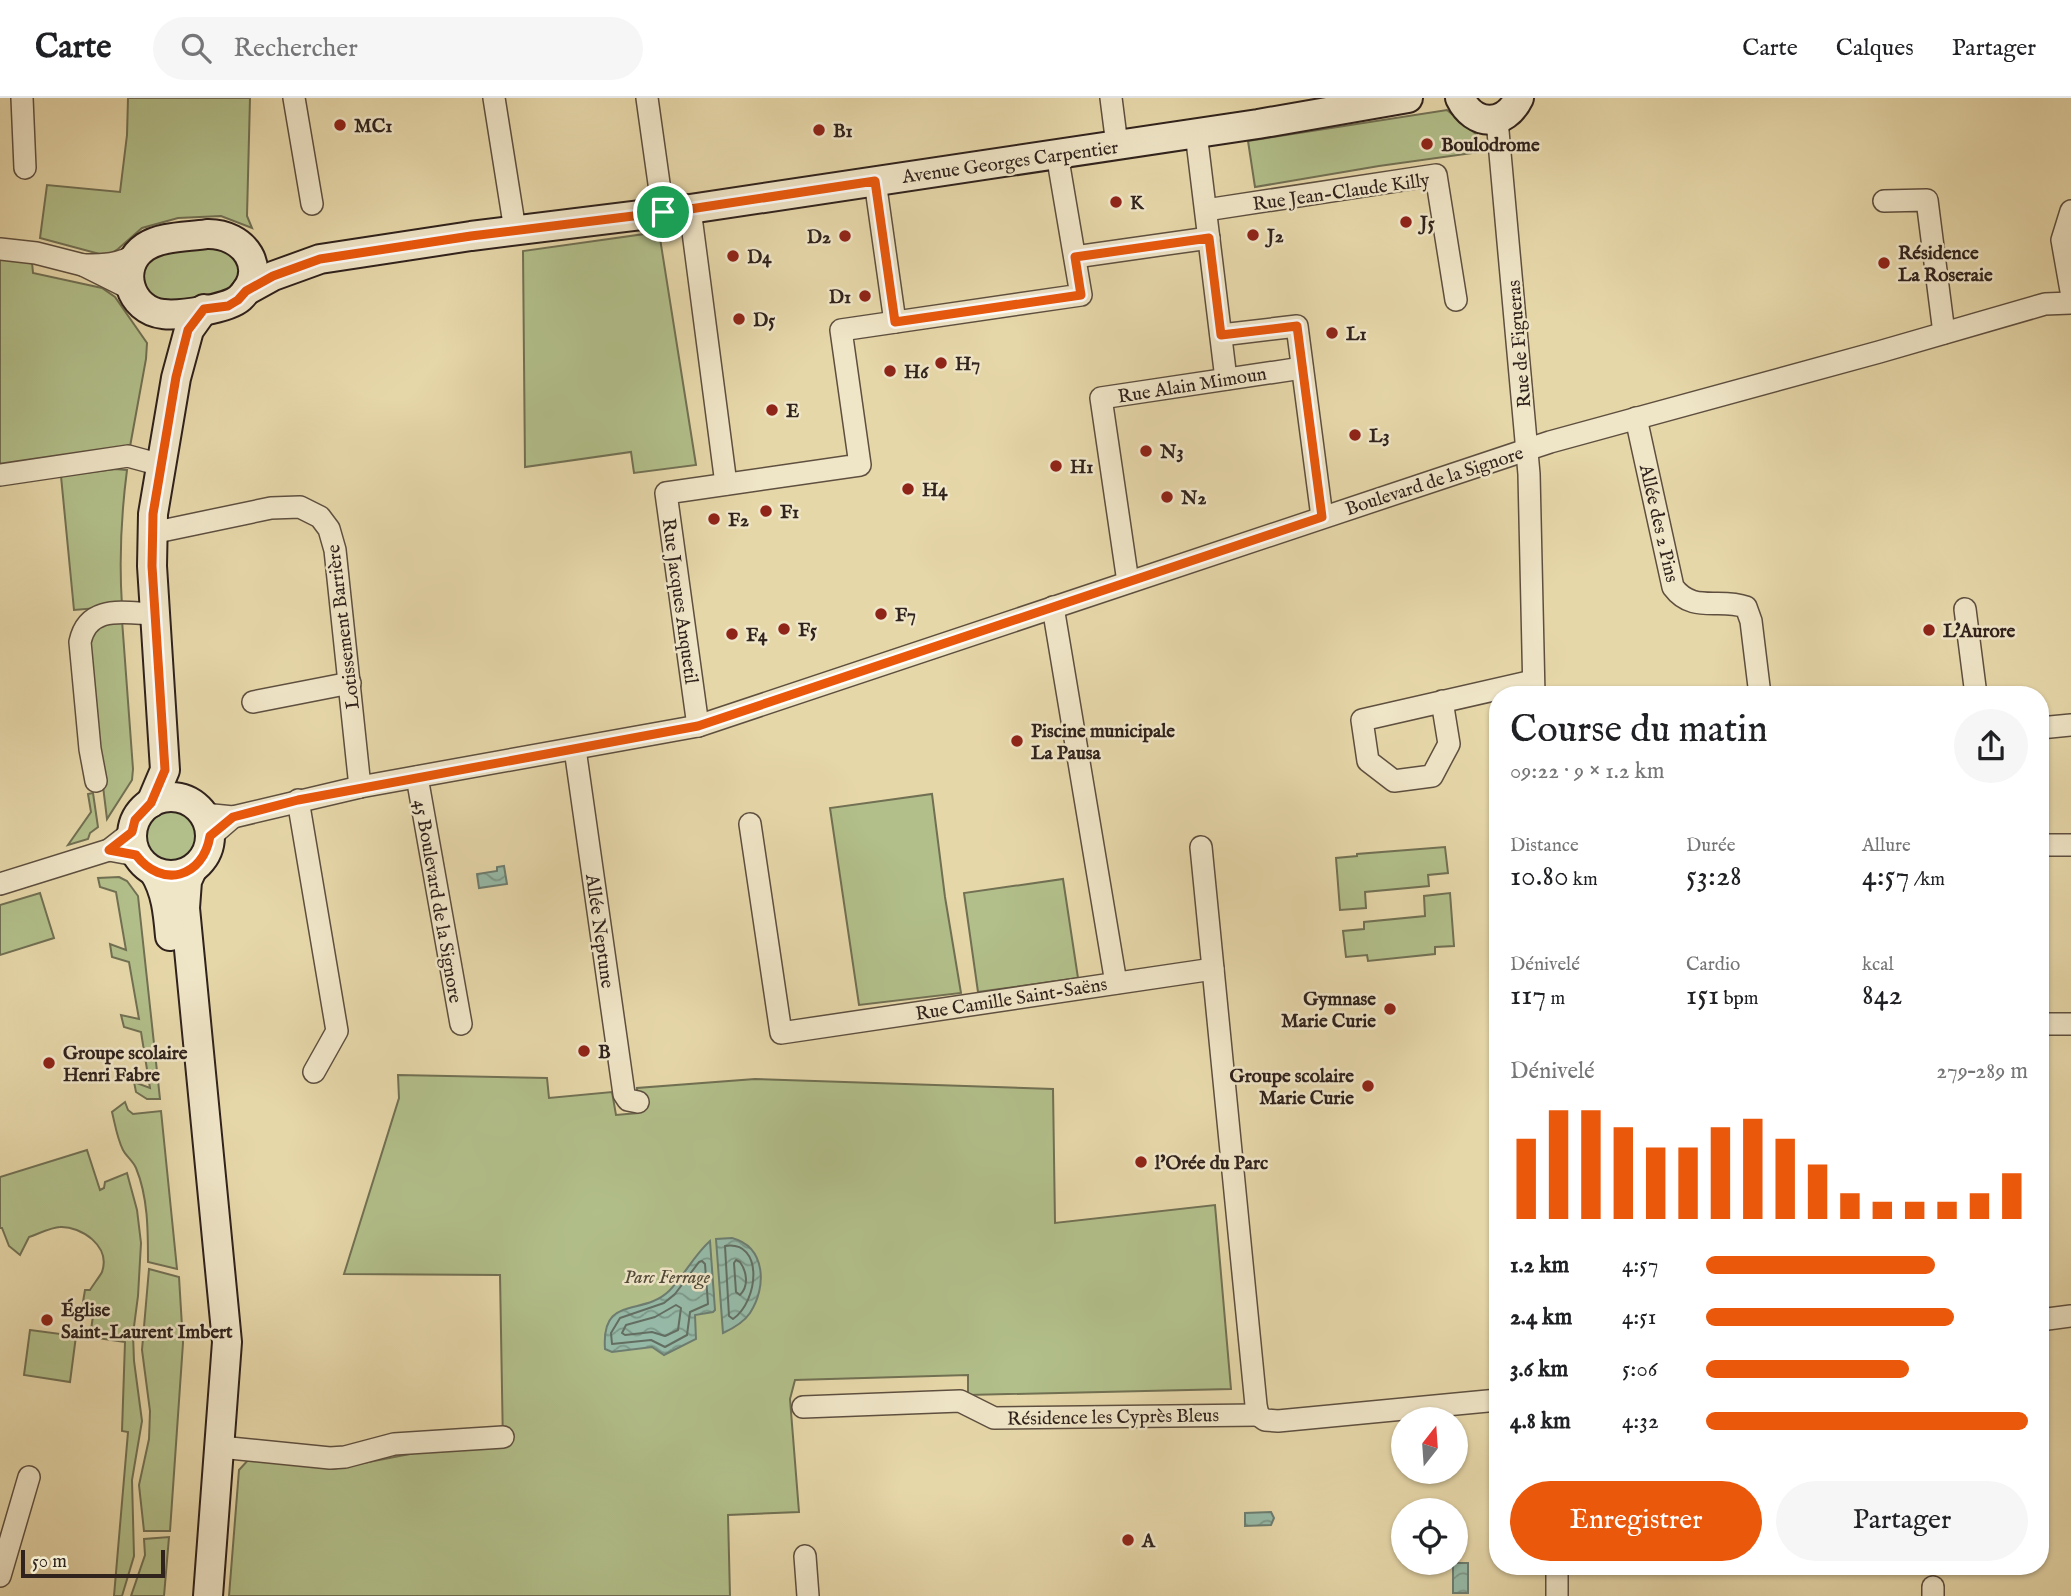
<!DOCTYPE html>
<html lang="fr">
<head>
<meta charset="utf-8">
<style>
  :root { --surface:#fff; --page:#f6f6f6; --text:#202124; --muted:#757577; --line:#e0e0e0; --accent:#ea580c }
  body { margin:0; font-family:"IM FELL English",serif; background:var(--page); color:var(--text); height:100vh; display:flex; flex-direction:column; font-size:26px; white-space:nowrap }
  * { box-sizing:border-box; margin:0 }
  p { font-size:23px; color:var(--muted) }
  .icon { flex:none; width:38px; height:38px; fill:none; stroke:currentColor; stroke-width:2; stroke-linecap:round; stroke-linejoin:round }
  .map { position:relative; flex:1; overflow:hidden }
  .details { position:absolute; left:1489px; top:588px; width:560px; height:889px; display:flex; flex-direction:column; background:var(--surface); border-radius:28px; box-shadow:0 2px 5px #0004 }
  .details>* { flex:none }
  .needle { width:46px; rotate:17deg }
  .fabs { position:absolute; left:1391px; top:1309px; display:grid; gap:14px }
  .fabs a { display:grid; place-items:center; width:77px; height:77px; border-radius:50%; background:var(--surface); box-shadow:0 2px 5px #0004; font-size:35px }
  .scale { position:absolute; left:21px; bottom:18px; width:144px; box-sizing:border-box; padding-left:7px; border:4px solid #30221c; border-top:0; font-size:19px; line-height:24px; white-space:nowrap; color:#30221c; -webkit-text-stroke:5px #efe5c7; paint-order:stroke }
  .pin { position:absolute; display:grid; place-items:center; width:60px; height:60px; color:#fff; margin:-30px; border:4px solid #fff; border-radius:50%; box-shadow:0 2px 7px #0007 }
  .round { display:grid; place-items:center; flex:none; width:74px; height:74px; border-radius:37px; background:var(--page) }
  .overview { display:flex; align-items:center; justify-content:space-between; height:119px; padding:0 21px }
  h1 { font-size:38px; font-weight:600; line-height:52px }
  .figures { display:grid; grid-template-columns:repeat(3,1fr); gap:10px; height:119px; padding:7px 21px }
  .figures div { display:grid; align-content:center }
  .figures b { font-size:30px; font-weight:600 }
  .figures small { font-size:19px; font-weight:400 }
  .figures p { font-size:19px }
  .chart { height:196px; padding:14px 21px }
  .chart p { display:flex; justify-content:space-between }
  .chart svg { width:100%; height:126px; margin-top:7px; stroke:var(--accent); stroke-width:6 }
  .cta { display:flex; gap:14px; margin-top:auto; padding:14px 21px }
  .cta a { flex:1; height:80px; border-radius:42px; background:var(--accent); color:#fff; font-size:28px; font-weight:600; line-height:80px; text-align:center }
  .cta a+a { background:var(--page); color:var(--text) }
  ul { padding:0 21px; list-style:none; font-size:23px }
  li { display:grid; grid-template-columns:112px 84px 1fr; align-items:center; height:52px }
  li i { height:18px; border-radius:9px; background:var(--accent) }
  header { display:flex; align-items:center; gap:42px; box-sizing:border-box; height:98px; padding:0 35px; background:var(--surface); border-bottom:2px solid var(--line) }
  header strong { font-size:33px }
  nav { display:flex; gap:38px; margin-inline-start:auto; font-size:24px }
  .search { width:490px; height:63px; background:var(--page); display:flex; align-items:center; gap:18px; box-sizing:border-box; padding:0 24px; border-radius:38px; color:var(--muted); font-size:26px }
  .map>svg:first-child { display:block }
  .green { fill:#b2bf8a; stroke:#717053; stroke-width:2 }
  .water { fill:url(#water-waves); stroke:#6d7d70; stroke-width:2 }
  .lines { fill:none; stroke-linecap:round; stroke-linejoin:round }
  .shore { stroke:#636e62; stroke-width:2 }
  .street-casing { stroke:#5e4f3f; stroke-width:24 }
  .secondary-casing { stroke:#30221c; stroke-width:32 }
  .street { stroke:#efe5c7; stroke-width:21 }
  .secondary { stroke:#efe5c7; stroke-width:28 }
  .route-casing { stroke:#fff; stroke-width:14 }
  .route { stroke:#ea580c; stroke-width:9 }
  .poi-dot { fill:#8f2418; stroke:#efe5c7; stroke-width:2.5 }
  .labels { text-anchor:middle; stroke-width:5; stroke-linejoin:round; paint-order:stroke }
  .poi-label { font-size:19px; font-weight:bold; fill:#30221c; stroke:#efe5c7; text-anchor:start }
  .street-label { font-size:19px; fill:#30221c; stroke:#efe5c7 }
  .park-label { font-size:19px; font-style:italic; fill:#504938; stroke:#efe5c7 }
</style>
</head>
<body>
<header>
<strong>Carte</strong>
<div class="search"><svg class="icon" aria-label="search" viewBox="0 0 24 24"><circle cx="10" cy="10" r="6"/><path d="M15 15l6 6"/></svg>Rechercher</div>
<nav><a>Carte</a><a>Calques</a><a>Partager</a></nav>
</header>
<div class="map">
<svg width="2071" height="1498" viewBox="0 0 2071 1498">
  <defs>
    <pattern id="water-waves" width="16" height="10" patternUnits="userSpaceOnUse" patternTransform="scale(1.75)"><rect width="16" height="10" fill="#96baa8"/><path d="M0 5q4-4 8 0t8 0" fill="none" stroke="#7b9788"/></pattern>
  </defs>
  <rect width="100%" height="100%" fill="#e6d7a9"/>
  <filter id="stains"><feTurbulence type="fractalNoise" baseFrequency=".00286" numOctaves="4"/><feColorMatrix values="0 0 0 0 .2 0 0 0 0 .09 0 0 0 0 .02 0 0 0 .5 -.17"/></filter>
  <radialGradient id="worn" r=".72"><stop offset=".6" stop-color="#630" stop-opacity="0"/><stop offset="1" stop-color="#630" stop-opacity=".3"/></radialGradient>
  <!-- green -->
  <g class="green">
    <polygon points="128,0 250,0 247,118 252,130 221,118 178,120 142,130 118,151 107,158 40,140 47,87 120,94 127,37"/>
    <polygon points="1447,12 1477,37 1480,54 1379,68 1255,89 1248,43"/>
    <polygon points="659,134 696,367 634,375 631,354 525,369 523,153"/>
    <polygon points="212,141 244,166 232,199 153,210 137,168 143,160"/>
    <polygon points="0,161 32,164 33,175 102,190 115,199 147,245 146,261 129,354 0,371"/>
    <path d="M115,371l12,1c-6,46 -8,90 -5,136l-48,4 -13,-134z"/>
    <polygon points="122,522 133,671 132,682 107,721 86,548 92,530"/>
    <polygon points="93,695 98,729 90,735 88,741 68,747 91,714 88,696"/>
    <polygon points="932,696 945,799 961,895 859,907 830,710"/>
    <circle cx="171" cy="738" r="28"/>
    <polygon points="1445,749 1448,775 1428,777 1429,788 1365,794 1366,810 1340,812 1336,760 1357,758 1357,756"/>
    <polygon points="119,779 127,783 138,798 160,1001 147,1001 136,994 134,984 150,990 141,934 124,929 121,917 139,921 129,864 112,859 110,846 126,852 116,794 100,789 98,780"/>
    <polygon points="1063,781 1078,880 978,894 964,795"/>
    <polygon points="40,795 54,840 0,857 0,807"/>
    <polygon points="1450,795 1454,848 1435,849 1435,856 1368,863 1367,857 1346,859 1343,833 1364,831 1364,824 1425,818 1424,798"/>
    <polygon points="398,977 547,980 549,1000 612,994 616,1017 638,1015 637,990 755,981 1053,991 1055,1125 1215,1107 1231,1291 968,1297 968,1277 795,1282 790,1301 799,1414 728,1417 730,1498 229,1498 239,1372 249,1361 333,1371 420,1354 503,1348 500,1177 344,1176 399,1000"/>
    <path d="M125,1004l3,8 5,4 28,-3 16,158 -29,-7c0,-32 0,-65 -12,-94 -3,-7 -10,-12 -13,-18 -6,-12 -8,-26 -11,-38z"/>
    <path d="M87,1052l13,40 4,-2 1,-6 22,-9 10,37 4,33 -3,53 -5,38 1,27 8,60 -10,59 2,76 -12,40h-8l14,-164 -6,-1 3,-89 -35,-5 3,-21 -12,-2 4,-24h5c3,-5 10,-14 12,-18 9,-26 -21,-46 -42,-45 -8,0 -22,7 -31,10l-9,18 -11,-9 -7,-18h-2v-51z"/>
    <polygon points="149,1171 179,1179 183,1245 170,1433 144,1433 139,1387 149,1341 150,1313 142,1252"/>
    <polygon points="30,1232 76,1238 70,1284 24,1277"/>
    <polygon points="169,1439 164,1498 131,1498 145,1457 144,1441"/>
  </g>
  <!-- water -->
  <g class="water">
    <polygon points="504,768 507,786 479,790 477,776 497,773 497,769"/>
    <path d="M732,1140c34,9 35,49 18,75 -6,9 -16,15 -27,20l-7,-94z"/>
    <path d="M710,1143l5,69 -2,2 -18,3 1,24 -32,16 -12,-8 -40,5 -7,-3c-4,-55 37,-32 64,-58 15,-15 25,-36 41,-50z"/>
    <polygon points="1271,1414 1274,1420 1271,1427 1245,1428 1245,1415"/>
    <rect x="1453" y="1465" width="15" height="30"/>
  </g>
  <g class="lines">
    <!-- shore -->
    <g class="shore">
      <path d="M725,1148c39,-6 34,55 8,73l-4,-3z"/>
      <path d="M736,1162l4,2c7,10 9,24 0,33l-4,-3 -2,-29z"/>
      <polygon points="702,1163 705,1166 708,1206 690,1214 687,1237 665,1249 651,1242 612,1246 611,1235 620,1220 664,1205 675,1196 699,1164"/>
      <polygon points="676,1207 681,1210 678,1232 665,1238 652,1234 625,1237 622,1235 626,1227 655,1219"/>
    </g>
    <!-- street casing -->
    <g class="street-casing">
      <g id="street">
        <polyline points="22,0 25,70"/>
        <polyline points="294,0 312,106"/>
        <polyline points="494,0 515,132"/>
        <polyline points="647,0 663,114"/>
        <polyline points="1111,0 1117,47"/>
        <polyline points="1497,22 1529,376 1534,597"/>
        <polyline points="1196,35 1226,281"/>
        <polyline points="875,83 895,224"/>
        <polyline points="1884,103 1927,102 1944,235"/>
        <polyline points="690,111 726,386"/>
        <polyline points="1206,112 1436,77 1456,202"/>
        <polyline points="2071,113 2062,142 2071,193"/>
        <polyline points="0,151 36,155 83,167"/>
        <polyline points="1075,159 1209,140"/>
        <path d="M131,191l-48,-24c21,0 36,0 54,-11"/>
        <polyline points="1221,237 1297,228 1322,419"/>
        <path d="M1636,320l37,169c20,27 46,10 73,20l5,14 9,74"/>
        <polyline points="0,377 128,358 161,367"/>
        <polyline points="152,435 271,410 300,409 320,419 329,431 335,452 360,689"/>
        <polyline points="1128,484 1101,300 1302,270"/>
        <polyline points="1053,509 1116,885"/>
        <polyline points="1965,511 1976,597"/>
        <polyline points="1442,603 1449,646 1432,678 1394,683 1368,663 1362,622 1533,583"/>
        <polyline points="253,604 350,585"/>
        <polyline points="698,628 666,395 860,367 841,232 1081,197 1057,56"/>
        <polyline points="2040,630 2071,627"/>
        <polyline points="575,651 624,996 628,1002 638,1004"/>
        <polyline points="417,679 461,926"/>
        <path d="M96,683l-6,-32 -10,-107c8,-38 44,-29 74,-28"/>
        <polyline points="298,702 337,933 314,974"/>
        <polyline points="203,716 233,719 360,689 698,628 1550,344 1879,254 2045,206 2071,205"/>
        <polyline points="750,726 781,935 1213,871"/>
        <polyline points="210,739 233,719"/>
        <polyline points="2040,747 2071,747"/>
        <polyline points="1201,749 1256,1307 1258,1317"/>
        <polyline points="109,752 136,757"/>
        <polyline points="0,786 109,752 132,734"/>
        <polyline points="2040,926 2071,926"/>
        <polyline points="2040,1222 2071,1218"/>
        <polyline points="803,1309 960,1303 994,1320 1258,1317"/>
        <polyline points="1258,1317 1265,1322 1278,1323 1498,1302"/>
        <polyline points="220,1349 330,1360 345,1359 394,1346 503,1339"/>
        <polyline points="805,1458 808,1498"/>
        <polyline points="1557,1468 1557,1498"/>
        <polyline points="0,1478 29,1379"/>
        <polyline points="1933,1498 1933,1489"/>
      </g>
    </g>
    <!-- secondary casing -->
    <g class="secondary-casing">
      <g id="secondary">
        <path d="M1460,0c14,29 45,29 59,0"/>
        <path d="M207,136c37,-1 63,35 33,64 -12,11 -61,18 -77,16 -33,-3 -47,-47 -18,-67 16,-11 43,-10 62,-13z"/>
        <polyline points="246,193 273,178 320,161 471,138 690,111 1258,26 1408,0"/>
        <circle cx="171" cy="738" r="39"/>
        <polyline points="151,705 165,672 152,468 153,416 176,280 189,232 204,211"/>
        <polyline points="192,772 187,783 185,810 227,1244 208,1498"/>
        <path d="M154,774c12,19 14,41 16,64"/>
      </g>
    </g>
    <!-- street -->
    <use href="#street" class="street"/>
    <!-- secondary -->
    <use href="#secondary" class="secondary"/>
  </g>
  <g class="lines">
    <!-- route casing -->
    <g class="route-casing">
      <path id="route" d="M875,83l20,141 186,-27 -6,-38 134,-19 12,97 76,-9 25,191 -624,209 -400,74 -65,17 -23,19c-7,42 -48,53 -74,19l-27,-5 23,-18 3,-12 16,-17 14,-33 -13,-204 1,-52 23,-137 12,-47 16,-21 24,-3 10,-6 8,-9 27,-15 47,-17 151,-23 219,-27z"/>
    </g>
    <!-- route -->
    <use href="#route" class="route"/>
  </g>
  <!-- markers -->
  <g class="poi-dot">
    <circle cx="340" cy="27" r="7"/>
    <circle cx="819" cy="32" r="7"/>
    <circle cx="1427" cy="46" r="7"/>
    <circle cx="1116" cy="104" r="7"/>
    <circle cx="1406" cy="124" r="7"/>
    <circle cx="1253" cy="137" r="7"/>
    <circle cx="845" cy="138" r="7"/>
    <circle cx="733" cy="158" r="7"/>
    <circle cx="1884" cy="165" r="7"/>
    <circle cx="865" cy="198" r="7"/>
    <circle cx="739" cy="221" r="7"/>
    <circle cx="1332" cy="235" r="7"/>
    <circle cx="941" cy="265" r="7"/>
    <circle cx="890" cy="273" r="7"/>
    <circle cx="772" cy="312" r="7"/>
    <circle cx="1355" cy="337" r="7"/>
    <circle cx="1146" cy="353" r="7"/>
    <circle cx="1056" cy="368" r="7"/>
    <circle cx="908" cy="391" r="7"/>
    <circle cx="1167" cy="399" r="7"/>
    <circle cx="766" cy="413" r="7"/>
    <circle cx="714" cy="421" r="7"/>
    <circle cx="881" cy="516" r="7"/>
    <circle cx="784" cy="531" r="7"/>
    <circle cx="1929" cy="532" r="7"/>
    <circle cx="732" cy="536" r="7"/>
    <circle cx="1017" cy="643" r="7"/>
    <circle cx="1390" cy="911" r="7"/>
    <circle cx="584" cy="953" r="7"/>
    <circle cx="49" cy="965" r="7"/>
    <circle cx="1368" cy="988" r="7"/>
    <circle cx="1141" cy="1064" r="7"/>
    <circle cx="47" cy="1222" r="7"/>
    <circle cx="1128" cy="1442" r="7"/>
  </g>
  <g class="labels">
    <!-- poi labels -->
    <g class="poi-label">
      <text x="354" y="34">MC1</text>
      <text x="833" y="39">B1</text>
      <text x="1441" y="53">Boulodrome</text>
      <text x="1130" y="111">K</text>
      <text x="1420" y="131">J5</text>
      <text x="1267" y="144">J2</text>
      <text x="831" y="145" text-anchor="end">D2</text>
      <text x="1898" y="161">Résidence<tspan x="1898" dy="22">La Roseraie</tspan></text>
      <text x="747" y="165">D4</text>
      <text x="851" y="205" text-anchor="end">D1</text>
      <text x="753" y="228">D5</text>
      <text x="1346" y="242">L1</text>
      <text x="955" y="272">H7</text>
      <text x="904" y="280">H6</text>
      <text x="786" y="319">E</text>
      <text x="1369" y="344">L3</text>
      <text x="1160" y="360">N3</text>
      <text x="1070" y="375">H1</text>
      <text x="922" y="398">H4</text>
      <text x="1181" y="406">N2</text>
      <text x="780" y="420">F1</text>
      <text x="728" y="428">F2</text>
      <text x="895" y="523">F7</text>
      <text x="798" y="538">F5</text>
      <text x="1943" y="539">L'Aurore</text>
      <text x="746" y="543">F4</text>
      <text x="1031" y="639">Piscine municipale<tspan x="1031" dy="22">La Pausa</tspan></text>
      <text x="1376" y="907" text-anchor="end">Gymnase<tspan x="1376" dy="22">Marie Curie</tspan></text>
      <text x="598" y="960">B</text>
      <text x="63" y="961">Groupe scolaire<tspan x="63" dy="22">Henri Fabre</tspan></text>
      <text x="1354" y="984" text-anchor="end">Groupe scolaire<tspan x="1354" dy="22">Marie Curie</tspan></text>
      <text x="1155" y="1071">l'Orée du Parc</text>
      <text x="61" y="1218">Église<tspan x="61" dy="22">Saint-Laurent Imbert</tspan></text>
      <text x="1142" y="1449">A</text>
    </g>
    <!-- street labels -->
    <g class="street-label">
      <text transform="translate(1010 63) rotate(-8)" y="7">Avenue Georges Carpentier</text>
      <text transform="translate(1341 93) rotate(-8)" y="7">Rue Jean-Claude Killy</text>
      <text transform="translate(1518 246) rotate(-95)" y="7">Rue de Figueras</text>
      <text transform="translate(1192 286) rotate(-9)" y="7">Rue Alain Mimoun</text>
      <text transform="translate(1434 382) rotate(-18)" y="7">Boulevard de la Signore</text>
      <text transform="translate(1660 425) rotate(77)" y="7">Allée des 2 Pins</text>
      <text transform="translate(681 503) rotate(82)" y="7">Rue Jacques Anquetil</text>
      <text transform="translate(342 529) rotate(-97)" y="7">Lotissement Barrière</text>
      <text transform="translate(439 803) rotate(80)" y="7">45 Boulevard de la Signore</text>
      <text transform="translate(601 833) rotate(82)" y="7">Allée Neptune</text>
      <text transform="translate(1011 900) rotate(-9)" y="7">Rue Camille Saint-Saëns</text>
      <text transform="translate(1113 1318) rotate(-1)" y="7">Résidence les Cyprès Bleus</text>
    </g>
    <!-- park labels -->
    <g class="park-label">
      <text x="667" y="1185">Parc Ferrage</text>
    </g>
  </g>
  <rect width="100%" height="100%" filter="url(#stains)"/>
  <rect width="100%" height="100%" fill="url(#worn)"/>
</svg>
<div class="fabs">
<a><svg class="needle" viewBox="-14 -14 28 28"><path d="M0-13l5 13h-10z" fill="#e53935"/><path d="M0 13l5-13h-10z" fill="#757577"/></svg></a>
<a><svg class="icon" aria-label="locate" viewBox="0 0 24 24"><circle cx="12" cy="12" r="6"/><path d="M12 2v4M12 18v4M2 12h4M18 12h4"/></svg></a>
</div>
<div class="scale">50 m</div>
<div class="pin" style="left:663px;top:114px;background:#1e9e55"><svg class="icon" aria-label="arrive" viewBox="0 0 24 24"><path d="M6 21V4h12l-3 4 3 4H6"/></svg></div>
<section class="details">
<div class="overview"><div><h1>Course du matin</h1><p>09:22 · 9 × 1.2 km</p></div><a class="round"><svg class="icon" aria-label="share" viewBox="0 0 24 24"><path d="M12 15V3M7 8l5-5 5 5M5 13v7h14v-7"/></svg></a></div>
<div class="figures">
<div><p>Distance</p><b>10.80<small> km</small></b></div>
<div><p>Durée</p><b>53:28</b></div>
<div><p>Allure</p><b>4:57<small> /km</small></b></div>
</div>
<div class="figures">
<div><p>Dénivelé</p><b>117<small> m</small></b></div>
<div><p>Cardio</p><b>151<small> bpm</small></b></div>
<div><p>kcal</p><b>842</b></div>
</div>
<div class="chart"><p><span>Dénivelé</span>279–289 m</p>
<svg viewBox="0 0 160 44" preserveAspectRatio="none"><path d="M5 44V16M15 44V6M25 44V6M35 44V12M45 44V19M55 44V19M65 44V12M75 44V9M85 44V16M95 44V25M105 44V35M115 44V38M125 44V38M135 44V38M145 44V35M155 44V28"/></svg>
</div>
<ul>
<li><b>1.2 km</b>4:57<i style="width:71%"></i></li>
<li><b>2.4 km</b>4:51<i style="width:77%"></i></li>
<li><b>3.6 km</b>5:06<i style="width:63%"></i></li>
<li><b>4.8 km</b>4:32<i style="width:100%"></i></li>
</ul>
<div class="cta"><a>Enregistrer</a><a>Partager</a></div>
</section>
</div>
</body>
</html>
